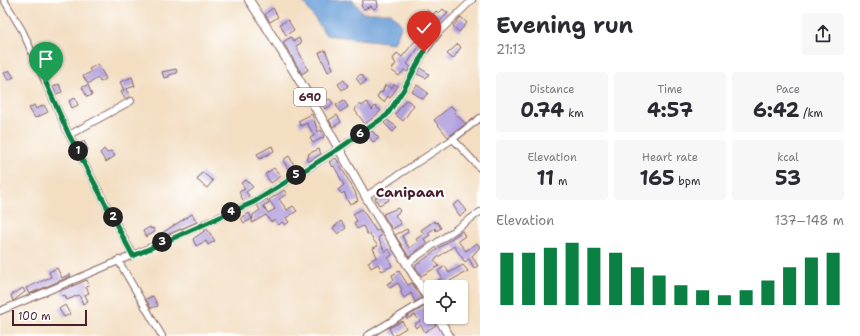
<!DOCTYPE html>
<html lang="en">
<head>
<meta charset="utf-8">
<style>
  :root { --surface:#fff; --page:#f7f7f7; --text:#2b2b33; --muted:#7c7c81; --accent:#0b8043 }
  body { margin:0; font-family:"Shantell Sans",sans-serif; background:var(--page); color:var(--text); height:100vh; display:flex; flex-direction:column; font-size:15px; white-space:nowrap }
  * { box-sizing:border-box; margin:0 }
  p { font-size:13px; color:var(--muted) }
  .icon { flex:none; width:22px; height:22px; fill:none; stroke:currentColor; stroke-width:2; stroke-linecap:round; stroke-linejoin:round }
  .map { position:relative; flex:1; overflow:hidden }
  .sheet { display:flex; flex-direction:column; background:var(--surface); width:380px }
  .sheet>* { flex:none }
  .controls { position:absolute; left:424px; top:280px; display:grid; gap:8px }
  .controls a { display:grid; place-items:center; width:44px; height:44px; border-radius:4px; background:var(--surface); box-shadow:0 1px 3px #0004; font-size:20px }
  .scale { position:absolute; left:12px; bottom:10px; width:75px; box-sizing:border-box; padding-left:4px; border:2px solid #4a1f2b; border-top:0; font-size:11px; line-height:14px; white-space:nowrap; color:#4a1f2b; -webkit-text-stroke:3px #fff; paint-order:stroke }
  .pin { position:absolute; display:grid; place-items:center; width:34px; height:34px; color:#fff; margin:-41px -17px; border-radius:50% 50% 50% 0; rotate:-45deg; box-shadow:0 0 4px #0007 }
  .pin .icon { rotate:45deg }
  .km { position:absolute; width:20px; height:20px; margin:-10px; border-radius:50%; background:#222; color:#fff; font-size:11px; line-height:20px; text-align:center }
  .round { display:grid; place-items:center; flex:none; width:42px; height:42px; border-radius:4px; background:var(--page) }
  .summary { display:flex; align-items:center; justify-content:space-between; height:68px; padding:0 16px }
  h1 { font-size:22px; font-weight:700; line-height:30px }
  .metrics { display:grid; grid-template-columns:repeat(3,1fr); gap:6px; height:68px; padding:4px 16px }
  .metrics div { display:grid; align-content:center; border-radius:4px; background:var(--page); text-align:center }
  .metrics b { font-size:20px; font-weight:700 }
  .metrics small { font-size:11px; font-weight:400 }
  .metrics p { font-size:11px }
  .chart { height:112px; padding:8px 16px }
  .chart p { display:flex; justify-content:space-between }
  .chart svg { width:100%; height:72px; margin-top:4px; stroke:var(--accent); stroke-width:6 }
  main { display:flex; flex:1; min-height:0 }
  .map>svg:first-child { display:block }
  .built { fill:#e7d2ef }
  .water { fill:#6da0d8; stroke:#5c6082 }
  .building { fill:#b1a0de }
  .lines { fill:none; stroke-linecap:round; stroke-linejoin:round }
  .minor-casing { stroke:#856260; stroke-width:8 }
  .major-casing { stroke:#856260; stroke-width:10 }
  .minor { stroke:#fff; stroke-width:6 }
  .major { stroke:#fff; stroke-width:8 }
  .route-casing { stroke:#fff; stroke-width:8 }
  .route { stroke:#0b8043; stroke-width:5 }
  .labels { text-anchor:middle; stroke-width:4; stroke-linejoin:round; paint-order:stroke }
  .shield { fill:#fff; stroke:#80626b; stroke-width:1 }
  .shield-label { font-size:11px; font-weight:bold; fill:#4a1f2b }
  .quarter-label { font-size:14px; font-weight:bold; fill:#4a1f2b; stroke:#fff }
</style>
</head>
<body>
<main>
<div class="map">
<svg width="480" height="336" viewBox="0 0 480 336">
  <rect width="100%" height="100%" fill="#fff"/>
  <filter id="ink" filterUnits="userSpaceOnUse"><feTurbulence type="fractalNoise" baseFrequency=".025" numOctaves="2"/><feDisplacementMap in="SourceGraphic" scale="8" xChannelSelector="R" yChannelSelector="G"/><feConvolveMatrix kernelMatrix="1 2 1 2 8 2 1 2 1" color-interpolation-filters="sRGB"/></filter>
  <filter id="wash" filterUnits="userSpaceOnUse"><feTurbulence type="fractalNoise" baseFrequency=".012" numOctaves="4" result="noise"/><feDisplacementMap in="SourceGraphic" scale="16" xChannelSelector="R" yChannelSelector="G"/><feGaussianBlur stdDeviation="0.9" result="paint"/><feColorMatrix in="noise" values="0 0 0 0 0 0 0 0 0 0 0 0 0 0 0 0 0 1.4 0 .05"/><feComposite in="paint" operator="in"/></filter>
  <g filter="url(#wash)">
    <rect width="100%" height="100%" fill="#f3dec2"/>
    <!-- built -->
    <polygon class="built" points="438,326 444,336 420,336"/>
    <!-- water -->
    <polygon class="water" points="302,0 353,0 363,13 391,13 402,25 394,43 326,35"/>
    <g id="blocks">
      <!-- building -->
      <g class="building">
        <polygon points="363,0 377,0 378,6 374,9 371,6 364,9 361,6"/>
        <polygon points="273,8 278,17 270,22 265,14"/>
        <polygon points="443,9 448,13 436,25 423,14 427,10 433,15 436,11 439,13"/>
        <polygon points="461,17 467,23 459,32 453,26"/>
        <polygon points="288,20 294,30 286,35 280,24"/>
        <polygon points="415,22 427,32 425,35 411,27"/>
        <polygon points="291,37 294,41 299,38 301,43 296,46 308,70 302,74 283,42"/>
        <polygon points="415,41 421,44 407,64 411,67 408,72 404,70 399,76 391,70 396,64 393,59 397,53 402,57"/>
        <polygon points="458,44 461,47 453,59 447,54"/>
        <polygon points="325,50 333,69 328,72 319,53"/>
        <polygon points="98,64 106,79 100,82 98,78 88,84 83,76 91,72 89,69"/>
        <polygon points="420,68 429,74 426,78 417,74"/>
        <polygon points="176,69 177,73 169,75 169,77 164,78 162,72"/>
        <polygon points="9,70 14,77 8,80 4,73"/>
        <polygon points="361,74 366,81 361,85 356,78"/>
        <polygon points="132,77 135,86 126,89 130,96 125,99 121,92 124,90 120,82"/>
        <polygon points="344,80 348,86 342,90 338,84"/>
        <polygon points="59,84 62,92 56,94 53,87"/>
        <polygon points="394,84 398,86 390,98 388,96 384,102 377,97 380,92 382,93 385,85 392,88"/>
        <polygon points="88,85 92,95 87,97 82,87"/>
        <polygon points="417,85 428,93 423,99 412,92"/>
        <polygon points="75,98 78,105 72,108 69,101"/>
        <polygon points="330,99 333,104 325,109 322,103"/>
        <polygon points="344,100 348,107 340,112 336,105"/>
        <polygon points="407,100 414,105 403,121 395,114 405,101"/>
        <polygon points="367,102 372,110 375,106 381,111 365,124 354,109 360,104 362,106"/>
        <polygon points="34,105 36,109 44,105 48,112 35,118 29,108"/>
        <polygon points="451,106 456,111 454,113 466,124 448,137 434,120"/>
        <polygon points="312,114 318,132 321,130 324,137 313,143 310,138 314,136 307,123 301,126 298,121"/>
        <polygon points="337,115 341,122 333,127 329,120"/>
        <polygon points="387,120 397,127 393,132 384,123"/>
        <polygon points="372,131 379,138 373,142 367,135"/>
        <polygon points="84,141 88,150 83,152 79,144"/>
        <polygon points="272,146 274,151 260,159 257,154"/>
        <polygon points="104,149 107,153 111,151 115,156 106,162 100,153"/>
        <polygon points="319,149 321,154 308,162 306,159 309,157 308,154"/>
        <polygon points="289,156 294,165 288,169 283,160"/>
        <polygon points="336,158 355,192 358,201 349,204 344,192 342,194 338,190 344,185 334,166 333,167 329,162"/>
        <polygon points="274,168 281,176 271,183 265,174"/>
        <polygon points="202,172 213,181 207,188 197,180"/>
        <polygon points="246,180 253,187 246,192 249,196 243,200 239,192 245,189 241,183"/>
        <polygon points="284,190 287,194 279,199 287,210 293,206 297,211 286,218 289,222 285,225 282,222 279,225 275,220 271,222 266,215 252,223 253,215 260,210 257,205 267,199 269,203 263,206 268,213 275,209 269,200"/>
        <polygon points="385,192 389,200 379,205 375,198"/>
        <polygon points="459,201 467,211 460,216 453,205"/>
        <polygon points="398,208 400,211 395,215 401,224 392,229 383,214"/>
        <polygon points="362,209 376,231 378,230 382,235 378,238 385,252 389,249 392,255 388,258 392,266 382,271 378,264 371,268 368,262 377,257 373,248 378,246 369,234 367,234 363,226 357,229 354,223 357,221 353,214"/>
        <polygon points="249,213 252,219 244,223 241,218"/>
        <polygon points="192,214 197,222 164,236 162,233"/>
        <polygon points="341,221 346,228 338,234 333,228"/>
        <polygon points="434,221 435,223 437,222 441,228 436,231 435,228 428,233 430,235 424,239 427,243 409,257 395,235 407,229 408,232 402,236 409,248 418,242 416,239 424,234 421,230"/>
        <polygon points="150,227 151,229 153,228 155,232 146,237 143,231"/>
        <polygon points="207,229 215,241 208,245 206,241 196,246 193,239"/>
        <polygon points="462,231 465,236 458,241 466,251 477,243 480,247 472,256 478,266 474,268 469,259 465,262 454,246 434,260 439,266 421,276 415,266"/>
        <polygon points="463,265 468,271 446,283 448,287 427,287 442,278 438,271 445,266 449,273"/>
        <polygon points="57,268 62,278 70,274 71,276 29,294 26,288 51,277 49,272"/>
        <polygon points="399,271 408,285 412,283 421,298 415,302 411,293 404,298 400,291 402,290 398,283 390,288 387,284 394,280 392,275"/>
        <polygon points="87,280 89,286 86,287 89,293 85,295 88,301 83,304 79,295 67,300 65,295 62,296 60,291"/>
        <polygon points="23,288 25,292 13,301 11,295"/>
        <polygon points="153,296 158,306 151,308 146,299"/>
        <polygon points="65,305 70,314 64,317 59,309"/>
        <polygon points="426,306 427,308 426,309 436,325 425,332 421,325 416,328 414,325 420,321 415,315 407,319 406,317"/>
        <polygon points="402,321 406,328 393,336 389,328"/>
      </g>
    </g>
  </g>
  <g filter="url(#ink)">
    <use href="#blocks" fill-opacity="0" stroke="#856260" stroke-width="1"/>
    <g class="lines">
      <!-- minor casing -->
      <g class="minor-casing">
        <g id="minor">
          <polyline points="4,0 22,30 69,135 133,255"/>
          <polyline points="69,135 131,101"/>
          <polyline points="453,139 480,168"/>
          <polyline points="366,196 453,139 480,118"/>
          <polyline points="118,260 162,336"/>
          <polyline points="408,263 480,212"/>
          <polyline points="0,311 133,255 254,202 340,148 387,115 404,89 424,52 439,32 472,0"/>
          <polyline points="367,336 428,299"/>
        </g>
      </g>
      <!-- major casing -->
      <g class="major-casing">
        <g id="major">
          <path d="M249,0c42,63 79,129 116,195 21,37 45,72 66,109"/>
          <polyline points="438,317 449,336"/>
        </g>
      </g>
      <!-- minor -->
      <use href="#minor" class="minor"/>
      <!-- major -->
      <use href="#major" class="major"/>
    </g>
  </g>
  <g class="lines" filter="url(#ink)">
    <!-- route casing -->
    <g class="route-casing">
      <polyline id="route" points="46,83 69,135 133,256 254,202 340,148 387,115 404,89 424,52"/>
    </g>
    <!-- route -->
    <use href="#route" class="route"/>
  </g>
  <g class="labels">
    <!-- shield labels -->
    <rect class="shield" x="294" y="88" width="32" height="18" rx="3"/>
    <g class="shield-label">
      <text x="310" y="101">690</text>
    </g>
    <!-- quarter labels -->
    <g class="quarter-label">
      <text x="410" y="197">Canipaan</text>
    </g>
  </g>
</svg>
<div class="controls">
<a><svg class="icon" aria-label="locate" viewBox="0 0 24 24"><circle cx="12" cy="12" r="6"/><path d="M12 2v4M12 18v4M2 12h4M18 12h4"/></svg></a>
</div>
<div class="scale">100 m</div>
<div class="pin" style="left:46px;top:83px;background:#1e9e55"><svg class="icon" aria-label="arrive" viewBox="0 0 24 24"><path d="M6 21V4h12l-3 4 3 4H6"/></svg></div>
<div class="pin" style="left:424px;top:52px;background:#d93025"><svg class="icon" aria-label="check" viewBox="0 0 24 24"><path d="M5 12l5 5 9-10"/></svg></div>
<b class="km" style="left:78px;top:151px">1</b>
<b class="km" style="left:113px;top:217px">2</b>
<b class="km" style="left:162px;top:242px">3</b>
<b class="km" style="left:231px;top:212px">4</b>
<b class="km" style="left:296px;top:175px">5</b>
<b class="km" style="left:360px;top:134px">6</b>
</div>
<section class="sheet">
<div class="summary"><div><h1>Evening run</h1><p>21:13</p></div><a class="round"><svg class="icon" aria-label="share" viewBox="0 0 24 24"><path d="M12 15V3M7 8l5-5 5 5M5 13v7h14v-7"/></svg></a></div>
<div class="metrics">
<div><p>Distance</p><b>0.74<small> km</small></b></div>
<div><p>Time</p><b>4:57</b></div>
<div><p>Pace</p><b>6:42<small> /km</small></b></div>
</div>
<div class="metrics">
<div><p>Elevation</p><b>11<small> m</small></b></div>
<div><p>Heart rate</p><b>165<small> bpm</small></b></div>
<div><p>kcal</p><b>53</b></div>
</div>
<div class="chart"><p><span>Elevation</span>137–148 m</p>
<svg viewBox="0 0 160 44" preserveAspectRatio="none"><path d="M5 44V12M15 44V12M25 44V9M35 44V6M45 44V9M55 44V12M65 44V21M75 44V26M85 44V32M95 44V35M105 44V38M115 44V35M125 44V29M135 44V21M145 44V15M155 44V12"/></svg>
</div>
</section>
</main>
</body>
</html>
